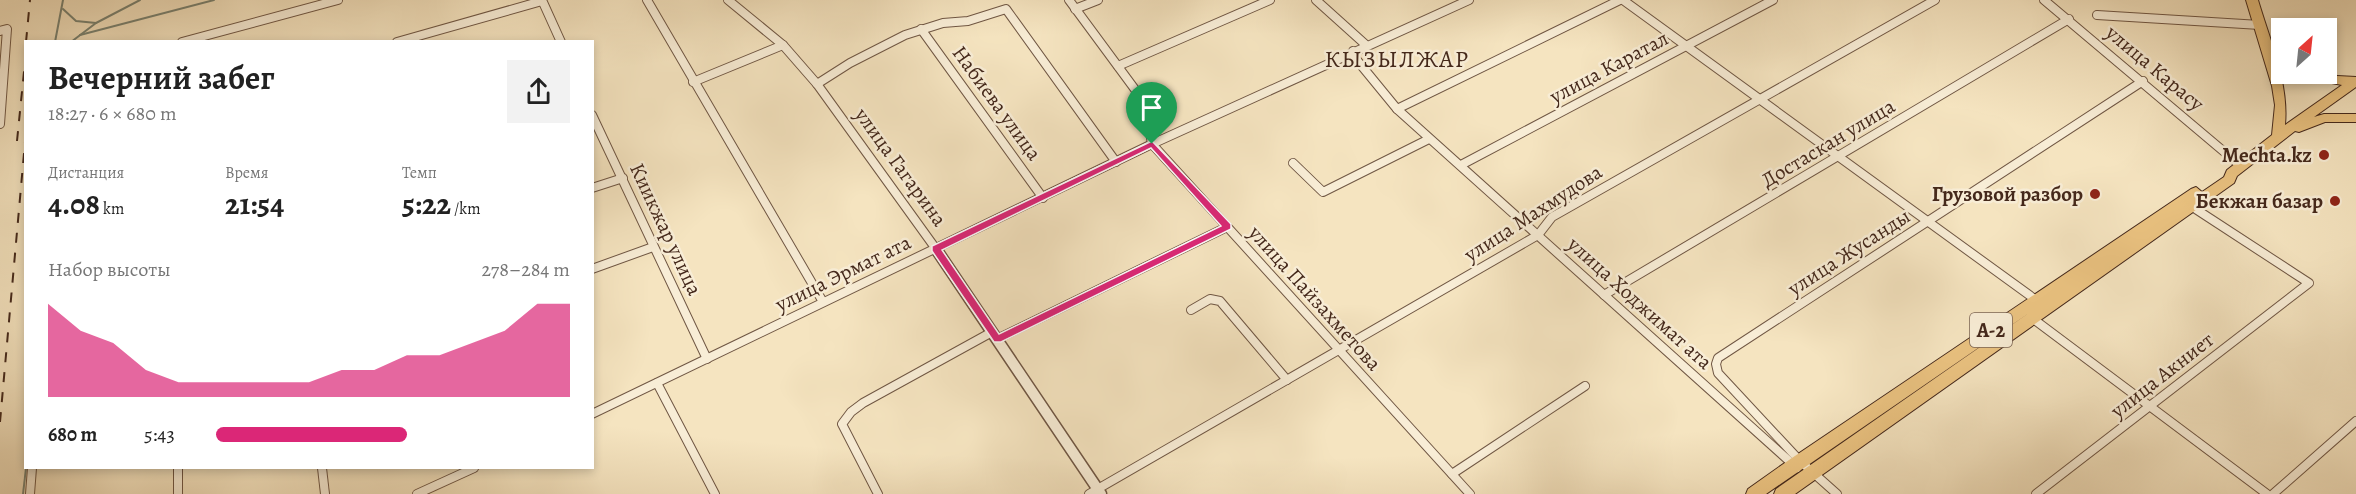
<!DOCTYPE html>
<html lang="ru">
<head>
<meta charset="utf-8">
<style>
  :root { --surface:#fff; --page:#f2f2f2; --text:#222; --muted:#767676; --accent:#db2777 }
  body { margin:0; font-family:Alegreya,serif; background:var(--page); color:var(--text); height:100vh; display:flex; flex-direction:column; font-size:22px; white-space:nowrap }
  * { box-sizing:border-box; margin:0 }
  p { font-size:20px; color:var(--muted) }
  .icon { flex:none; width:33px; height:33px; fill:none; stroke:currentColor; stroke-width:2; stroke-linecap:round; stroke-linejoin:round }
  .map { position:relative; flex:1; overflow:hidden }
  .drawer { position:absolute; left:24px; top:40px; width:570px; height:429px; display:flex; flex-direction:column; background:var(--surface); border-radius:0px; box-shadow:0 3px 9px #0003 }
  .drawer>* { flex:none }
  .needle { width:39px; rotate:27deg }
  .tools { position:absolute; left:2271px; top:18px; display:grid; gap:12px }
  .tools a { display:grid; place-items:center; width:66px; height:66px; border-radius:0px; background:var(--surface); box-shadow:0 3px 9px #0003; font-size:30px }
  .pin { position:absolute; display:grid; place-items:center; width:51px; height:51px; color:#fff; margin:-62px -26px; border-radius:50% 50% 50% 0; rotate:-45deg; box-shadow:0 0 6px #0007 }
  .pin .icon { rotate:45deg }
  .round { display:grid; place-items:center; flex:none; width:63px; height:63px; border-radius:0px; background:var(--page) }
  .head { display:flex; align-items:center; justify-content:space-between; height:102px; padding:0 24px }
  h1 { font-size:33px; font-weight:600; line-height:45px }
  .stats { display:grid; grid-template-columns:repeat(3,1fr); gap:9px; height:102px; padding:6px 24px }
  .stats div { display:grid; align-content:center }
  .stats b { font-size:30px; font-weight:600 }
  .stats small { font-size:16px; font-weight:400 }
  .stats p { font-size:16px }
  .chart { height:168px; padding:12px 24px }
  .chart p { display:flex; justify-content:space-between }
  .chart svg { width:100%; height:108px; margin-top:6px; fill:var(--accent); opacity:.7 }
  ul { padding:0 24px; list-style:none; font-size:20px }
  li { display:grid; grid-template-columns:96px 72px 1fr; align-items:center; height:45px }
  li i { height:15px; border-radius:8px; background:var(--accent) }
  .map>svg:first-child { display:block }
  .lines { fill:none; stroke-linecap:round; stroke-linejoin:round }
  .stream { stroke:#798373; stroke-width:2 }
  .minor-casing { stroke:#705744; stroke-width:10 }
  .tertiary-casing { stroke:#705744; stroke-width:13 }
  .trunk-casing { stroke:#44281b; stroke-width:2 }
  .minor { stroke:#f8edd6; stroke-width:8 }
  .tertiary { stroke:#f8edd6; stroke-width:10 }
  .trunk { fill:#eac280; fill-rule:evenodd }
  .rail { stroke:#44281b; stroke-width:2; stroke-dasharray:10 10; stroke-linecap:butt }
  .route { fill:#db2777; stroke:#fff; stroke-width:1.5; fill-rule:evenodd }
  .poi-dot { fill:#8f2418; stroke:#f8edd6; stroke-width:2 }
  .labels { text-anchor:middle; stroke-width:5; stroke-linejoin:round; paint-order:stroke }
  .shield { fill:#f8edd6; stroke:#7a6353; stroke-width:1.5 }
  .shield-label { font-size:20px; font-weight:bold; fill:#44281b }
  .street-label { font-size:21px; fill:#44281b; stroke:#f8edd6 }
  .poi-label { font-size:21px; font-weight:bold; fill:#44281b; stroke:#f8edd6; text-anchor:end }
  .quarter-label { font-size:24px; letter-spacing:1.5px; fill:#44281b; stroke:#f8edd6 }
</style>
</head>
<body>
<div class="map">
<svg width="2356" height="494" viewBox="0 0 2356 494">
  <rect width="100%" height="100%" fill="#f5e4c0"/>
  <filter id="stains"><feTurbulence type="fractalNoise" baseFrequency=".00333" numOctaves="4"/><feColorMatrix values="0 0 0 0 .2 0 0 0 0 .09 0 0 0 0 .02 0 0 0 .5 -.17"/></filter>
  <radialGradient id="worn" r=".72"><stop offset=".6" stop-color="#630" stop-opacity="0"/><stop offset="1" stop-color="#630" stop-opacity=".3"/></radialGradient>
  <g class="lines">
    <!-- stream -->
    <g class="stream">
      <polyline points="63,9 76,21 96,23"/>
      <polyline points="80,35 214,0"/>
      <polyline points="55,42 63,0"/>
      <polyline points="71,42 96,23 140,0"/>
      <polyline points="23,494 26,468"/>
    </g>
    <!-- minor casing -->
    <g class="minor-casing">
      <g id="minor">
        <polyline points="542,0 561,42"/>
        <polyline points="647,0 823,302"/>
        <polyline points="728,0 783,45 817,84 936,249"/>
        <polyline points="1069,0 1145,103 1152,144 1470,494"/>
        <polyline points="1316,0 1366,45"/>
        <polyline points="1623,0 2036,300"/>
        <polyline points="2044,0 2241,166"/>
        <polyline points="1075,9 1098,0"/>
        <polyline points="2097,15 2260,25"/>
        <polyline points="921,29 1043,198"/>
        <polyline points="0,31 7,29 0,124"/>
        <polyline points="182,42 338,0"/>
        <polyline points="397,42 542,1"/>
        <polyline points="1353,51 1356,59 1397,109 1797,468"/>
        <polyline points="1118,66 1270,0"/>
        <polyline points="693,82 783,45"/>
        <polyline points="817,84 850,63 905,35 943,23 968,21 1006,9 1116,162"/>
        <polyline points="1397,109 1620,0"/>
        <polyline points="592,115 707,359"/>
        <polyline points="1293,163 1323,192 1429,139"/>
        <polyline points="1461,165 1773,0"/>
        <polyline points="592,188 623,178"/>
        <polyline points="592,269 653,247"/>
        <polyline points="1604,295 2069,19"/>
        <polyline points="1191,310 1210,299 1220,301 1287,380"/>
        <polyline points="2032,318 2267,494"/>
        <polyline points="997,339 1227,227"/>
        <polyline points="657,383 715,494"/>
        <polyline points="592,414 1152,144 1469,0"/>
        <polyline points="178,468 178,494"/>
        <polyline points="322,468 325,494"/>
        <polyline points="1452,474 1585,386"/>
        <polyline points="30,494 32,468"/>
        <polyline points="417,494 474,468"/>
        <polyline points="878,494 842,424 851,412 863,403 992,332"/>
        <polyline points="1089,494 1538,235 1552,217 1935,0"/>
        <polyline points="1837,494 1800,461 1718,373 1716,364 1718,358 2143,81"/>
        <polyline points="2036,494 2309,283 2191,206"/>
        <polyline points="2273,494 2356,421"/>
      </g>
    </g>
    <!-- tertiary casing -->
    <g class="tertiary-casing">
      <polyline id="tertiary" points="936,249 1101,494"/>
    </g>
    <!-- trunk casing -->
    <g class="trunk-casing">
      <path id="trunk" d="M2246,0h12c12,41 31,83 27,125l57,-40 -36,-7 -4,-1 -2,-3 56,3v10l-42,30 10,-3h32v8h-31l-26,10 -4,-1 -58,45 -3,7 -439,311h-21l2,-5 266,-185 -276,190h-20l2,-5 41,-29 402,-271 5,-2 6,5 22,-15 3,-7 45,-35 3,-30 -3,-19z"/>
    </g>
    <!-- minor -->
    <use href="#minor" class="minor"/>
    <!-- tertiary -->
    <use href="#tertiary" class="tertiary"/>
    <!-- trunk -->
    <use href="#trunk" class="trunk"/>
    <!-- rail -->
    <g class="rail">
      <polyline points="26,42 30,0"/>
      <polyline points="17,141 26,52"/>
      <polyline points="0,422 26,131"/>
    </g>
  </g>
  <!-- route -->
  <path class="route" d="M1152,141l79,83v5l-230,113h-7l-62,-91v-5zM1151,148l70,78 -222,108 -57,-84z"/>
  <!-- markers -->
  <g class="poi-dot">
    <circle cx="2324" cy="155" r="6"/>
    <circle cx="2095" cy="194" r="6"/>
    <circle cx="2335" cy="201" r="6"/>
  </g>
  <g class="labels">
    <!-- shield labels -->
    <rect class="shield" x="1970" y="313" width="42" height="34" rx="4.5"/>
    <g class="shield-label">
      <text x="1991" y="337">A-2</text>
    </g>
    <!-- street labels -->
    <g class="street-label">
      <text transform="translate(1609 67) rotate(-28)" y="7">улица Каратал</text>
      <text transform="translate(2155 68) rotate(40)" y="7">улица Карасу</text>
      <text transform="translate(997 103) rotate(54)" y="7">Набиева улица</text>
      <text transform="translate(1828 143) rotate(-31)" y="7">Достаскан улица</text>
      <text transform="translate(901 167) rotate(54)" y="7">улица Гагарина</text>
      <text transform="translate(1533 213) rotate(-33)" y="7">улица Махмудова</text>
      <text transform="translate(666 229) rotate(65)" y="7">Киикжар улица</text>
      <text transform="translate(1849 252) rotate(-33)" y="7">улица Жусанды</text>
      <text transform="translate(843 273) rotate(-26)" y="7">улица Эрмат ата</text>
      <text transform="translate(1315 298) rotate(48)" y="7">улица Пайзахметова</text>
      <text transform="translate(1640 303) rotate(42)" y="7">улица Ходжимат ата</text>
      <text transform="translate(2162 375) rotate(-38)" y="7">улица Акниет</text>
    </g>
    <!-- poi labels -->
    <g class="poi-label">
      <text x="2312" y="162">Mechta.kz</text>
      <text x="2083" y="201">Грузовой разбор</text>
      <text x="2323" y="208">Бекжан базар</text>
    </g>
    <!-- quarter labels -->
    <g class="quarter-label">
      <text x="1397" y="67">КЫЗЫЛЖАР</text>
    </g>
  </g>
  <rect width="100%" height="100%" filter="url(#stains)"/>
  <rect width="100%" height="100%" fill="url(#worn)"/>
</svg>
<div class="tools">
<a><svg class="needle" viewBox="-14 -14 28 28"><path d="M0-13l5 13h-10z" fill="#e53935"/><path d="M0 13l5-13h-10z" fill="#767676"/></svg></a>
</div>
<div class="pin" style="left:1152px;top:144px;background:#1e9e55"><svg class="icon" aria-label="arrive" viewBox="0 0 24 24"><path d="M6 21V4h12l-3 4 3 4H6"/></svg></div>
<section class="drawer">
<div class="head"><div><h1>Вечерний забег</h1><p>18:27 · 6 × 680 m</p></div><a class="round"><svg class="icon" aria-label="share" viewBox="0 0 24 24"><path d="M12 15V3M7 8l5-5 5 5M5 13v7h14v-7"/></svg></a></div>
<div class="stats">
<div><p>Дистанция</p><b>4.08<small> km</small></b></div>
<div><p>Время</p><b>21:54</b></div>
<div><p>Темп</p><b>5:22<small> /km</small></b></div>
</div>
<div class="chart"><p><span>Набор высоты</span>278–284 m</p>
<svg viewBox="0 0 160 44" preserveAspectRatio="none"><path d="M0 44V6L10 17L20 22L30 33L40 38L50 38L60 38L70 38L80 38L90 33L100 33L110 27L120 27L130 22L140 17L150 6L160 6V44z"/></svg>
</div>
<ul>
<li><b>680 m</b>5:43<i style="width:54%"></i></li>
</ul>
</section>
</div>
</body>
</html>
